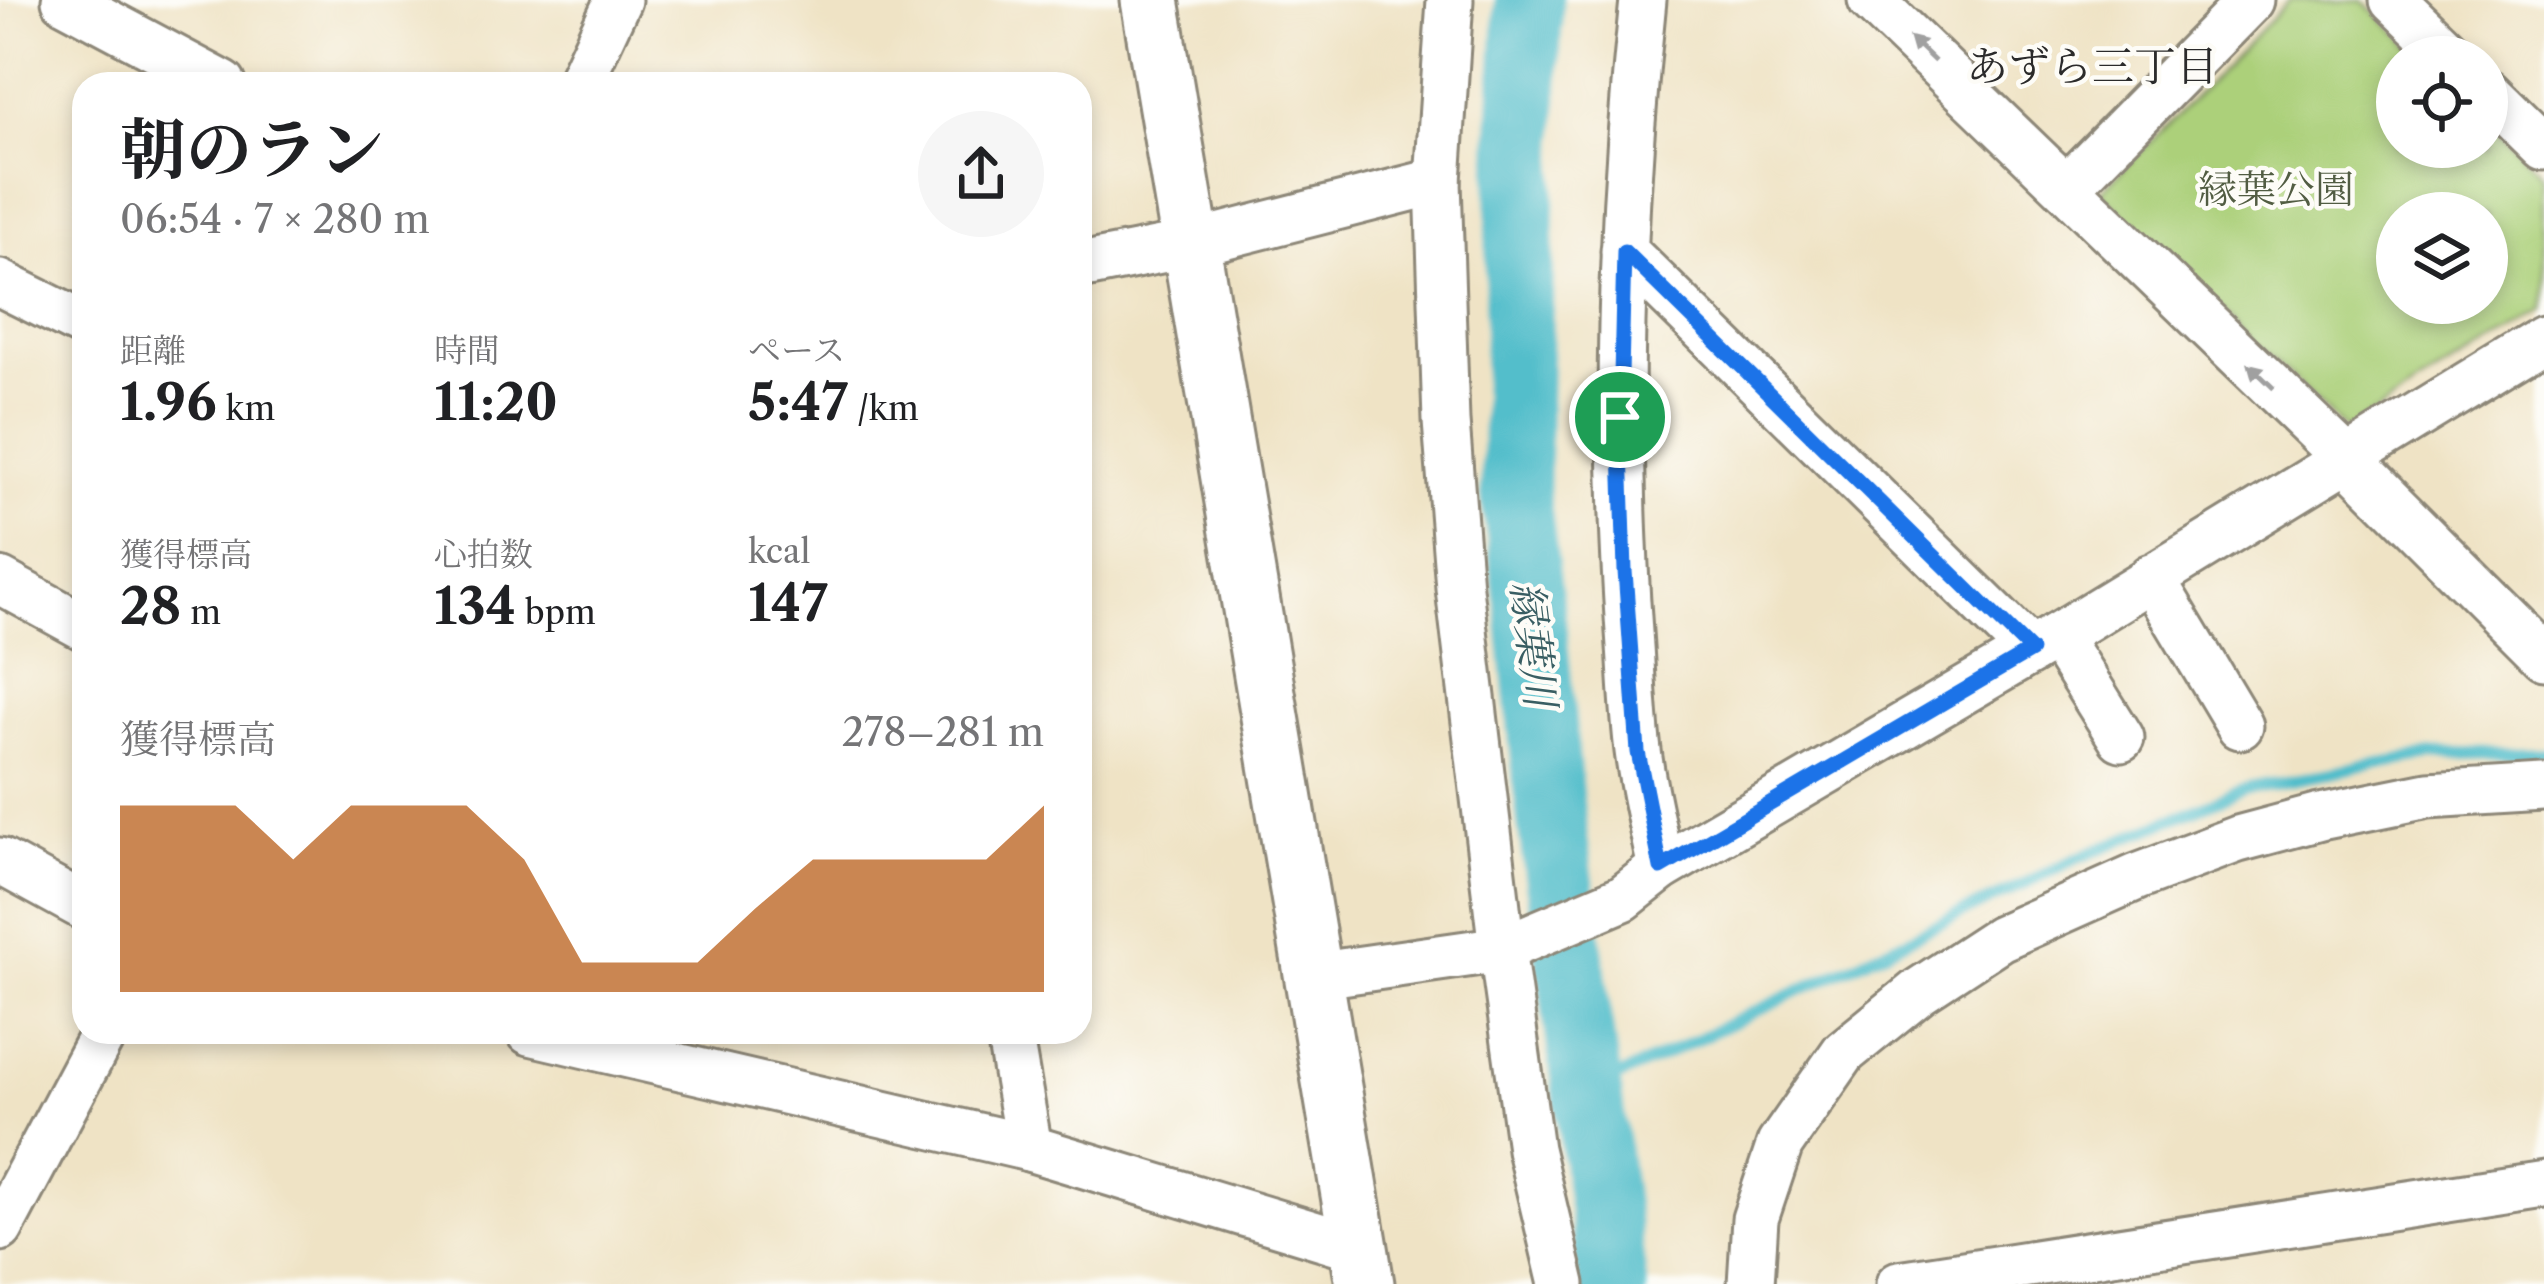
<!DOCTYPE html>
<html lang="ja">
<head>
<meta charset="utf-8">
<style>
  :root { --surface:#fff; --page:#f6f6f6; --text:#202124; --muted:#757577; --accent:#b45309 }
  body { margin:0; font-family:"Libre Caslon Text","Noto Serif JP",serif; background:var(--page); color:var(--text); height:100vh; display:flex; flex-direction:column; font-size:45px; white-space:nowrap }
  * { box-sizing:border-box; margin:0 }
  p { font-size:39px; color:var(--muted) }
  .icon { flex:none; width:66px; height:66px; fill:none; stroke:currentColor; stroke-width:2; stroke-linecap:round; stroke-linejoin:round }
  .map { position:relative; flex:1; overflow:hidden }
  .sheet { position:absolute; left:72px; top:72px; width:1020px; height:972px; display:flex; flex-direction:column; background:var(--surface); border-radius:36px; box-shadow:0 6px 18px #0003 }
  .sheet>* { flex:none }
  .fabs { position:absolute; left:2376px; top:36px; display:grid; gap:24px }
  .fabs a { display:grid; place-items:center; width:132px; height:132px; border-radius:50%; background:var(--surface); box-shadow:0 6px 18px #0003; font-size:60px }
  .pin { position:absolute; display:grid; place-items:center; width:102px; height:102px; color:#fff; margin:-51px; border:6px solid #fff; border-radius:50%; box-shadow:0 3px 12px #0007 }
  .round { display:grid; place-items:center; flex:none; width:126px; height:126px; border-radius:63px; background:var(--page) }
  .headline { display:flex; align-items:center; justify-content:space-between; height:204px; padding:0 48px }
  h1 { font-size:66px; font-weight:700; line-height:90px }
  .stats { display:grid; grid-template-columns:repeat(3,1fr); gap:18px; height:204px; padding:12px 48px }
  .stats div { display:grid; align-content:center }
  .stats b { font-size:51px; font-weight:700 }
  .stats small { font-size:33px; font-weight:400 }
  .stats p { font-size:33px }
  .chart { height:336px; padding:24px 48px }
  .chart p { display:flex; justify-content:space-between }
  .chart svg { width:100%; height:216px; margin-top:12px; fill:var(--accent); opacity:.7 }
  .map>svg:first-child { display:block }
  .green { fill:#acd07a; stroke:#6c7e52; stroke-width:3; fill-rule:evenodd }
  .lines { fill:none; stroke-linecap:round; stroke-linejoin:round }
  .stream { stroke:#52becb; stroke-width:12 }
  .river { stroke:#52becb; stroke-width:69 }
  .minor-casing { stroke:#8d8778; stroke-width:51 }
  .tertiary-casing { stroke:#8d8778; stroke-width:63 }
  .minor { stroke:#fff; stroke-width:45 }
  .tertiary { stroke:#fff; stroke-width:57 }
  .oneway { fill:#a0a0a0 }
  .route-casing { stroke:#fff; stroke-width:24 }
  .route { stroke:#1a73e8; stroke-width:15 }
  .labels { text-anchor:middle; stroke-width:9; stroke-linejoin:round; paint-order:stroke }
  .park-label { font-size:39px; fill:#525d43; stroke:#fdfcf7 }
  .neighbourhood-label { font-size:42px; fill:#2b2b2b; stroke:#fdfcf7 }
  .water-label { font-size:42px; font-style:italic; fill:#395e63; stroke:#fdfcf7 }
</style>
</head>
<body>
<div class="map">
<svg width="2544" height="1284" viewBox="0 0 2544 1284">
  <rect width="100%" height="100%" fill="#fdfcf7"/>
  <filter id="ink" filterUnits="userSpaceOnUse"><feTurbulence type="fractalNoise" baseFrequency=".00833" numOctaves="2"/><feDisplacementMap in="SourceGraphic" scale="24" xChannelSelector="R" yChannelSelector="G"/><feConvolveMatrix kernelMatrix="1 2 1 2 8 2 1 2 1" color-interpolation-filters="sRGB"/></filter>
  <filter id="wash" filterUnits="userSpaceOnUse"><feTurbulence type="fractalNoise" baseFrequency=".004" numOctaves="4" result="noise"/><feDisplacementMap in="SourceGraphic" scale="48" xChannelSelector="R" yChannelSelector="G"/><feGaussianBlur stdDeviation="2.7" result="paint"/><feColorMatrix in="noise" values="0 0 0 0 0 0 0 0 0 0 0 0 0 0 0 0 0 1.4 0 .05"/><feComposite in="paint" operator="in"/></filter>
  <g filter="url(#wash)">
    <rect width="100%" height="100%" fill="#efe3c5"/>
    <!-- green -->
    <path class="green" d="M2290,0h73l59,57h-25v90h90v-27l57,55v135l-198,121 -245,-239zM2397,213h90v90h-90z"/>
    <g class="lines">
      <!-- stream -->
      <polyline class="stream" points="1586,1092 2076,859 2247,788 2431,755 2544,752"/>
      <!-- river -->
      <polyline class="river" points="1529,0 1522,139 1515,493 1531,615 1551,818 1613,1284"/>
    </g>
  </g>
  <g filter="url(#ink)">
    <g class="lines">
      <!-- minor casing -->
      <g class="minor-casing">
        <g id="minor">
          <polyline points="65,0 223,84"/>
          <polyline points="1450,0 1438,181 1446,421 1459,588 1502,949 1530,1149 1562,1284"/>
          <path d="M1643,0c-22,210 -29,421 -14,632 3,39 4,79 9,119 5,39 15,78 23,117"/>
          <polyline points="1871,0 2345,457 2544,656"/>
          <polyline points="2393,0 2452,57"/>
          <polyline points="579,84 618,0"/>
          <polyline points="2487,91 2544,147"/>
          <polyline points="2067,187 2251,0"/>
          <polyline points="1624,251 2031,651"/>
          <polyline points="1080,266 1191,244 1438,181"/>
          <polyline points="0,283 84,325"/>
          <polyline points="2151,577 2240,726"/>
          <polyline points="0,581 84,627"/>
          <polyline points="2057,636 2121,738"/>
          <polyline points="0,861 84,907"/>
          <polyline points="1313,976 1502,949 1623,898 1661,868 2057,636 2544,338"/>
          <polyline points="530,1032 1029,1148 1359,1248"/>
          <polyline points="1009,1032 1029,1148"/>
          <polyline points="0,1228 104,1032"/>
          <polyline points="1751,1284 1755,1219 1780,1144 1844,1052 1919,991 2000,938 2137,877 2238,839 2320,817 2428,795 2544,788"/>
          <polyline points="1899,1284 2544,1184"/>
        </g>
      </g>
      <!-- tertiary casing -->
      <g class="tertiary-casing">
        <polyline id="tertiary" points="1150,0 1365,1284"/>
      </g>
      <!-- minor -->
      <use href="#minor" class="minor"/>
      <!-- tertiary -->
      <use href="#tertiary" class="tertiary"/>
    </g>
    <!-- one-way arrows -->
    <defs><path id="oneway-solid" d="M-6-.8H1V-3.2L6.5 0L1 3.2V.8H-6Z" transform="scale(3)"/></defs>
    <g class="oneway">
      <use href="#oneway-solid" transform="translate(1922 49) rotate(-136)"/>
      <use href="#oneway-solid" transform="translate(2261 376) rotate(-136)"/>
    </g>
  </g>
  <g class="lines" filter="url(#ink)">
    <!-- route casing -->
    <g class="route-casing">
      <polygon id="route" points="1624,251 2031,651 1661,868 1638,752 1625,571 1620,417"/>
    </g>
    <!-- route -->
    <use href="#route" class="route"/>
  </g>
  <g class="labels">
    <!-- park labels -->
    <g class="park-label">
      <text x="2276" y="203">縁葉公園</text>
    </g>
    <!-- neighbourhood labels -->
    <g class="neighbourhood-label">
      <text x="2092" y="81">あずら三丁目</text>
    </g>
    <!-- water labels -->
    <g class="water-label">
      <text transform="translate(1534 644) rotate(83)" y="15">縁葉川</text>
    </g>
  </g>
</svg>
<div class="fabs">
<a><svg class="icon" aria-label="locate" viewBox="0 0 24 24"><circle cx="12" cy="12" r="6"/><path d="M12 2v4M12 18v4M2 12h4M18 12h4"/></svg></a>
<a><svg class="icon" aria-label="layers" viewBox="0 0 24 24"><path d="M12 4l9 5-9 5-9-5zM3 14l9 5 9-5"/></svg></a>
</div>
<div class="pin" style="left:1620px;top:417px;background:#1e9e55"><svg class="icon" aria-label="arrive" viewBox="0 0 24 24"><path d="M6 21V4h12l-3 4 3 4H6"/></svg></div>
<section class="sheet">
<div class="headline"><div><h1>朝のラン</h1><p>06:54 · 7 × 280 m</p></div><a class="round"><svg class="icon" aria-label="share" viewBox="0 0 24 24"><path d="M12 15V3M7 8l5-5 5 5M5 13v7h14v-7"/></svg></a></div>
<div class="stats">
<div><p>距離</p><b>1.96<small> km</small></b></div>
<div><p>時間</p><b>11:20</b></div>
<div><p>ペース</p><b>5:47<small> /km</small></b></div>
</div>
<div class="stats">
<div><p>獲得標高</p><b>28<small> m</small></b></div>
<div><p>心拍数</p><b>134<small> bpm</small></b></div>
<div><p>kcal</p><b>147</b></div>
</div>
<div class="chart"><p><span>獲得標高</span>278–281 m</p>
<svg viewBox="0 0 160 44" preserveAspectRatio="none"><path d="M0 44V6L10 6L20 6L30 17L40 6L50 6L60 6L70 17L80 38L90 38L100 38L110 27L120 17L130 17L140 17L150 17L160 6V44z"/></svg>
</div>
</section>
</div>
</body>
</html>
